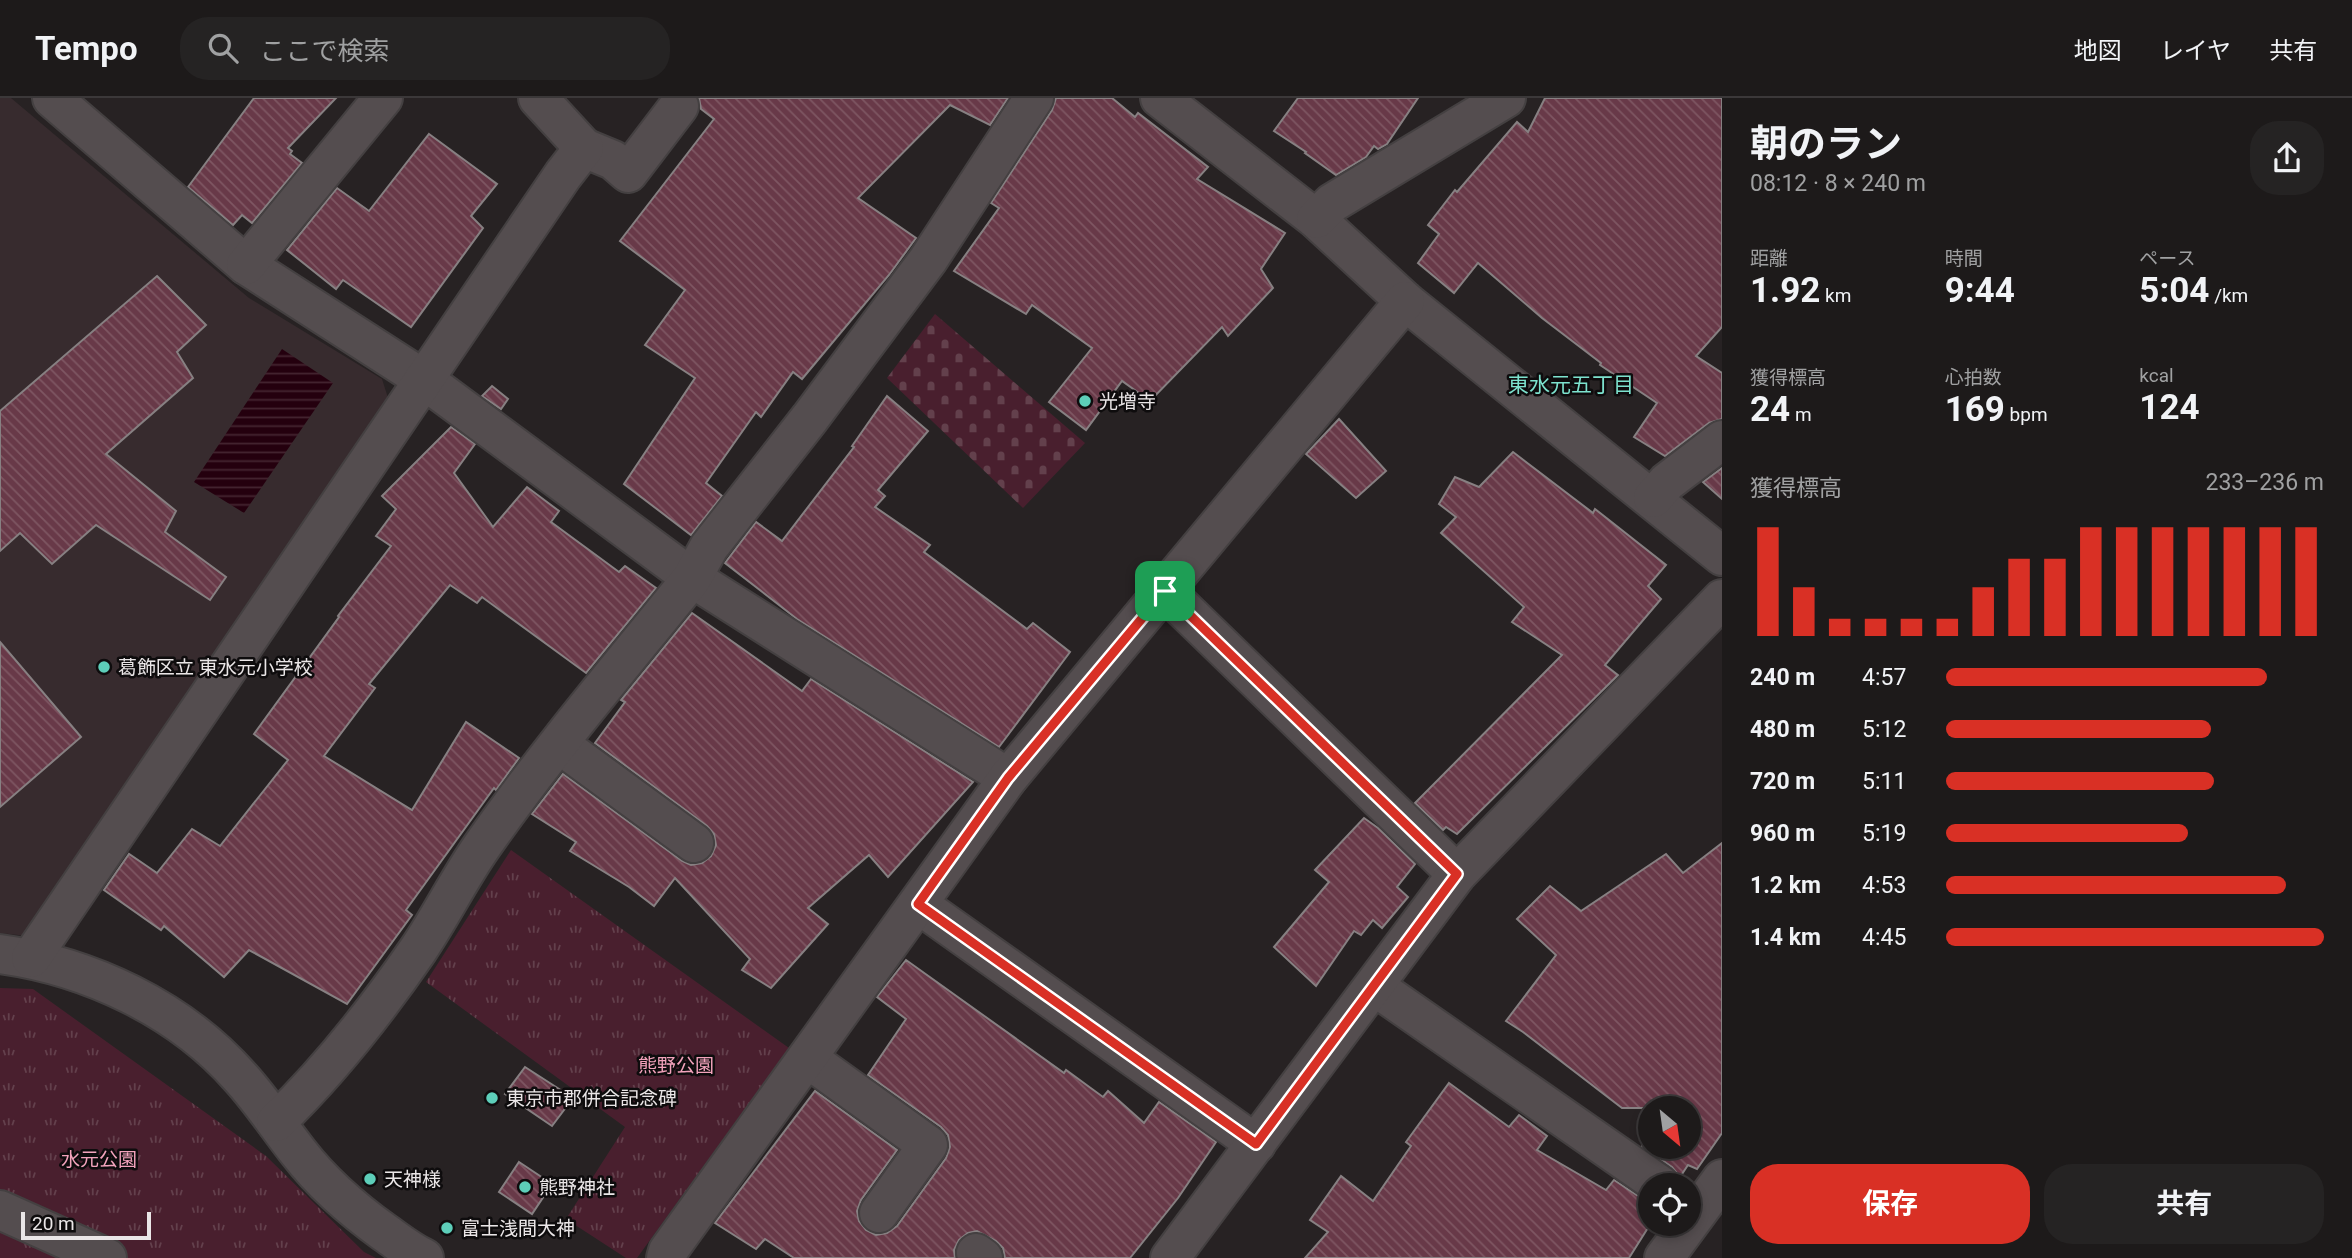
<!DOCTYPE html>
<html lang="ja">
<head>
<meta charset="utf-8">
<style>
  :root { --surface:#1d1a1a; --page:#252323; --text:#f1f3f6; --muted:#a0a1a2; --line:#3b3839; --accent:#d93025 }
  body { margin:0; font-family:Roboto,"Noto Sans JP",sans-serif; background:var(--page); color:var(--text); height:100vh; display:flex; flex-direction:column; font-size:26px; white-space:nowrap }
  * { box-sizing:border-box; margin:0 }
  p { font-size:23px; color:var(--muted) }
  .icon { flex:none; width:38px; height:38px; fill:none; stroke:currentColor; stroke-width:2; stroke-linecap:round; stroke-linejoin:round }
  .map { position:relative; flex:1; overflow:hidden }
  .details { display:flex; flex-direction:column; background:var(--surface); width:630px }
  .details>* { flex:none }
  .needle { width:46px; rotate:151deg }
  .controls { position:absolute; left:1638px; top:998px; display:grid; gap:14px }
  .controls a { display:grid; place-items:center; width:63px; height:63px; border-radius:50%; background:var(--surface); box-shadow:0 4px 10px #0003,0 0 0 2px var(--line); font-size:35px }
  .scale { position:absolute; left:21px; bottom:18px; width:130px; box-sizing:border-box; padding-left:7px; border:4px solid #eae6e7; border-top:0; font-size:19px; line-height:24px; white-space:nowrap; color:#eae6e7; -webkit-text-stroke:5px #0e0c0d; paint-order:stroke }
  .pin { position:absolute; display:grid; place-items:center; width:60px; height:60px; color:#fff; margin:-30px; border-radius:14px; box-shadow:0 4px 10px #0006 }
  .round { display:grid; place-items:center; flex:none; width:74px; height:74px; border-radius:28px; background:var(--page) }
  .summary { display:flex; align-items:center; justify-content:space-between; height:119px; padding:0 28px }
  h1 { font-size:38px; font-weight:700; line-height:52px }
  .figures { display:grid; grid-template-columns:repeat(3,1fr); gap:10px; height:119px; padding:7px 28px }
  .figures div { display:grid; align-content:center }
  .figures b { font-size:35px; font-weight:700 }
  .figures small { font-size:19px; font-weight:400 }
  .figures p { font-size:19px }
  .chart { height:196px; padding:14px 28px }
  .chart p { display:flex; justify-content:space-between }
  .chart svg { width:100%; height:126px; margin-top:7px; stroke:var(--accent); stroke-width:6 }
  .button { display:flex; gap:14px; margin-top:auto; padding:14px 28px }
  .button a { flex:1; height:80px; border-radius:28px; background:var(--accent); color:#fff; font-size:28px; font-weight:700; line-height:80px; text-align:center }
  .button a+a { background:var(--page); color:var(--text) }
  ul { padding:0 28px; list-style:none; font-size:23px }
  li { display:grid; grid-template-columns:112px 84px 1fr; align-items:center; height:52px }
  li i { height:18px; border-radius:9px; background:var(--accent) }
  header { display:flex; align-items:center; gap:42px; box-sizing:border-box; height:98px; padding:0 35px; background:var(--surface); border-bottom:2px solid var(--line) }
  header strong { font-size:33px }
  nav { display:flex; gap:38px; margin-inline-start:auto; font-size:24px }
  .search { width:490px; height:63px; background:var(--page); display:flex; align-items:center; gap:18px; box-sizing:border-box; padding:0 24px; border-radius:28px; color:var(--muted); font-size:26px }
  main { display:flex; flex:1; min-height:0 }
  .map>svg:first-child { display:block }
  .built { fill:#372b2e }
  .cemetery { fill:url(#cemetery-stones) }
  .park { fill:url(#park-tufts) }
  .water { fill:url(#water-rules) }
  .building { fill:url(#building-back-hatch); stroke:#878082; stroke-width:2 }
  .lines { fill:none; stroke-linecap:round; stroke-linejoin:round }
  .minor-casing { stroke:#444041; stroke-width:42 }
  .minor { stroke:#544d4f; stroke-width:38 }
  .route-casing { stroke:#fff; stroke-width:14 }
  .route { stroke:#d93025; stroke-width:9 }
  .poi-dot { fill:#5dceb9; stroke:#0e0c0d; stroke-width:2.5 }
  .labels { text-anchor:middle; stroke-width:5; stroke-linejoin:round; paint-order:stroke }
  .poi-label { font-size:19px; fill:#eae6e7; stroke:#0e0c0d; text-anchor:start }
  .park-label { font-size:19px; fill:#f3a3bc; stroke:#0e0c0d }
  .neighbourhood-label { font-size:21px; fill:#7de2ce; stroke:#0e0c0d }
</style>
</head>
<body>
<header>
<strong>Tempo</strong>
<div class="search"><svg class="icon" aria-label="search" viewBox="0 0 24 24"><circle cx="10" cy="10" r="6"/><path d="M15 15l6 6"/></svg>ここで検索</div>
<nav><a>地図</a><a>レイヤ</a><a>共有</a></nav>
</header>
<main>
<div class="map">
<svg width="1722" height="1160" viewBox="0 0 1722 1160">
  <defs>
    <pattern id="cemetery-stones" width="16" height="16" patternUnits="userSpaceOnUse" patternTransform="scale(1.75)"><rect width="16" height="16" fill="#491f2e"/><path d="M2 7V4a2 2 0 0 1 4 0v3zM10 15v-3a2 2 0 0 1 4 0v3z" fill="#63404c"/></pattern>
    <pattern id="park-tufts" width="24" height="20" patternUnits="userSpaceOnUse" patternTransform="scale(1.75)"><rect width="24" height="20" fill="#491f2e"/><path d="M3 7l-1-3M5 7V3M7 7l1-3M15 17l-1-3M17 17v-4M19 17l1-3" fill="none" stroke="#63404c"/></pattern>
    <pattern id="water-rules" width="6" height="5" patternUnits="userSpaceOnUse" patternTransform="scale(1.75)"><rect width="6" height="5" fill="#24000e"/><path d="M0 2.5h6" fill="none" stroke="#442531"/></pattern>
    <pattern id="building-back-hatch" width="6" height="6" patternUnits="userSpaceOnUse" patternTransform="scale(1.75)"><rect width="6" height="6" fill="#683948"/><path d="M-1 5l2 2M0 0l6 6M5-1l2 2" fill="none" stroke="#7e5662"/></pattern>
  </defs>
  <rect width="100%" height="100%" fill="#272223"/>
  <!-- built -->
  <polygon class="built" points="0,0 11,0 249,200 382,281 389,303 27,838 0,835"/>
  <!-- cemetery -->
  <polygon class="cemetery" points="935,216 1085,345 1023,410 887,280"/>
  <!-- park -->
  <g class="park">
    <polygon points="511,752 789,950 637,1160 626,1160 566,1121 625,1029 426,884"/>
    <polygon points="0,890 33,891 266,1058 364,1154 376,1160 0,1160"/>
  </g>
  <!-- water -->
  <polygon class="water" points="282,251 333,285 244,415 194,384"/>
  <!-- building -->
  <g class="building">
    <polygon points="254,0 336,0 288,50 292,53 290,56 302,65 252,125 242,117 233,127 188,89"/>
    <polygon points="699,0 1008,0 990,27 950,7 858,100 916,140 889,177 802,281 793,274 761,319 756,314 706,385 722,398 691,437 624,386 695,280 645,247 685,192 620,143 714,21 701,11"/>
    <polygon points="1056,0 1112,0 1135,19 1138,15 1208,69 1197,81 1285,135 1261,171 1273,190 1228,238 1222,229 1150,303 1122,283 1086,332 1049,304 1092,250 1032,207 1026,216 954,173 999,110 991,105 1052,12"/>
    <polygon points="1298,0 1418,0 1387,46 1378,51 1374,48 1366,59 1336,77 1305,55 1306,54 1274,33"/>
    <polygon points="1545,0 1722,0 1722,229 1696,258 1722,275 1722,321 1709,325 1665,358 1634,339 1657,305 1600,267 1601,265 1542,220 1478,165 1454,195 1418,165 1439,136 1428,127 1455,92 1457,94 1517,24 1528,34"/>
    <polygon points="429,36 497,86 471,118 483,130 411,229 343,182 336,191 287,152 337,90 369,113"/>
    <polygon points="157,178 206,227 177,254 193,280 106,356 176,413 165,434 226,479 210,502 96,427 52,466 20,435 0,453 0,313"/>
    <polygon points="492,288 508,301 501,311 482,298"/>
    <polygon points="887,298 928,333 878,392 885,398 875,409 930,447 924,454 1027,531 1033,525 1070,554 999,649 797,521 725,465 756,424 782,443 854,349 852,348"/>
    <polygon points="1339,321 1386,373 1356,400 1306,356"/>
    <polygon points="451,329 475,346 454,375 493,429 527,389 559,413 551,424 619,474 625,468 656,490 586,575 482,499 477,505 450,487 369,586 375,590 324,658 412,712 466,624 519,660 496,692 494,690 406,812 412,817 347,906 249,852 224,879 164,828 161,832 104,792 129,756 157,775 192,731 220,748 288,662 254,636 339,519 338,518 391,448 376,438 396,411 382,398"/>
    <polygon points="1513,354 1593,415 1595,411 1666,467 1648,488 1661,501 1605,567 1618,577 1457,736 1446,729 1443,732 1415,705 1562,557 1512,524 1524,509 1441,435 1456,419 1439,406 1455,379 1479,389"/>
    <polygon points="1722,370 1722,401 1703,384"/>
    <polygon points="692,515 802,593 811,581 973,684 888,779 869,757 808,810 828,826 771,890 742,872 750,861 675,780 654,808 629,789 570,753 576,744 532,716 563,676 682,763 691,767 702,765 711,758 716,747 714,736 707,728 595,645 625,604 621,602"/>
    <polygon points="0,544 81,639 0,709"/>
    <polygon points="1364,720 1378,730 1415,766 1397,789 1408,799 1382,830 1373,822 1361,837 1354,833 1316,888 1274,849 1329,784 1315,772"/>
    <polygon points="1722,745 1722,1035 1697,1071 1688,1067 1680,1079 1672,1069 1642,1048 1650,1037 1650,1048 1689,1048 1689,1010 1622,1010 1523,934 1506,923 1556,857 1517,821 1550,788 1581,813 1666,756 1683,775"/>
    <polygon points="906,862 1064,975 1066,972 1103,999 1108,993 1144,1025 1159,1004 1216,1044 1178,1100 1130,1160 1005,1160 1003,1150 996,1143 977,1133 968,1135 959,1142 954,1152 955,1160 794,1160 765,1141 756,1151 715,1125 815,993 897,1052 861,1102 857,1113 859,1123 866,1132 876,1137 887,1135 897,1128 946,1060 950,1049 948,1037 941,1029 868,977 906,921 877,899"/>
    <polygon points="525,969 573,1000 552,1028 505,996"/>
    <polygon points="1449,985 1509,1029 1519,1017 1547,1038 1537,1052 1606,1092 1614,1082 1650,1106 1651,1125 1629,1160 1305,1160 1328,1134 1310,1122 1341,1078 1373,1103 1411,1048 1406,1044"/>
    <polygon points="519,1064 552,1086 532,1116 499,1094"/>
  </g>
  <g class="lines">
    <!-- minor casing -->
    <g class="minor-casing">
      <g id="minor">
        <polyline points="52,0 246,167 423,281 692,480 1008,680"/>
        <polyline points="1160,0 1316,121 1405,203 1722,458"/>
        <polyline points="584,50 613,62 628,75 679,8"/>
        <polyline points="1316,121 1332,105 1506,0"/>
        <polyline points="246,167 383,0"/>
        <polyline points="1653,400 1667,384 1722,342"/>
        <polyline points="1165,493 1457,776"/>
        <polyline points="559,646 694,745"/>
        <polyline points="918,806 1256,1046"/>
        <path d="M0,856c89,12 180,55 240,123 22,24 39,51 59,76 24,31 53,56 85,79 13,9 25,19 40,26"/>
        <polyline points="31,860 563,77 584,50 538,0"/>
        <polyline points="1374,888 1660,1087"/>
        <polyline points="807,960 928,1047 879,1115"/>
        <path d="M276,1024c53,-51 100,-111 142,-172 23,-34 41,-71 64,-104 65,-93 139,-180 210,-268l17,-31 101,-129 118,-158 106,-162"/>
        <polyline points="0,1112 107,1160"/>
        <polyline points="976,1155 983,1160"/>
        <polyline points="666,1160 668,1153 1008,680 1405,203"/>
        <polyline points="1170,1160 1457,776 1722,501"/>
        <polyline points="1664,1160 1722,1081"/>
      </g>
    </g>
    <!-- minor -->
    <use href="#minor" class="minor"/>
  </g>
  <g class="lines">
    <!-- route casing -->
    <g class="route-casing">
      <polygon id="route" points="1165,493 1457,776 1256,1046 918,806 1008,680"/>
    </g>
    <!-- route -->
    <use href="#route" class="route"/>
  </g>
  <!-- markers -->
  <g class="poi-dot">
    <circle cx="1085" cy="303" r="7"/>
    <circle cx="104" cy="569" r="7"/>
    <circle cx="492" cy="1000" r="7"/>
    <circle cx="370" cy="1081" r="7"/>
    <circle cx="525" cy="1089" r="7"/>
    <circle cx="447" cy="1130" r="7"/>
  </g>
  <g class="labels">
    <!-- poi labels -->
    <g class="poi-label">
      <text x="1099" y="310">光増寺</text>
      <text x="118" y="576">葛飾区立 東水元小学校</text>
      <text x="506" y="1007">東京市郡併合記念碑</text>
      <text x="384" y="1088">天神様</text>
      <text x="539" y="1096">熊野神社</text>
      <text x="461" y="1137">富士浅間大神</text>
    </g>
    <!-- park labels -->
    <g class="park-label">
      <text x="676" y="974">熊野公園</text>
      <text x="99" y="1068">水元公園</text>
    </g>
    <!-- neighbourhood labels -->
    <g class="neighbourhood-label">
      <text x="1571" y="294">東水元五丁目</text>
    </g>
  </g>
</svg>
<div class="controls">
<a><svg class="needle" viewBox="-14 -14 28 28"><path d="M0-13l5 13h-10z" fill="#e53935"/><path d="M0 13l5-13h-10z" fill="#a0a1a2"/></svg></a>
<a><svg class="icon" aria-label="locate" viewBox="0 0 24 24"><circle cx="12" cy="12" r="6"/><path d="M12 2v4M12 18v4M2 12h4M18 12h4"/></svg></a>
</div>
<div class="scale">20 m</div>
<div class="pin" style="left:1165px;top:493px;background:#1e9e55"><svg class="icon" aria-label="arrive" viewBox="0 0 24 24"><path d="M6 21V4h12l-3 4 3 4H6"/></svg></div>
</div>
<section class="details">
<div class="summary"><div><h1>朝のラン</h1><p>08:12 · 8 × 240 m</p></div><a class="round"><svg class="icon" aria-label="share" viewBox="0 0 24 24"><path d="M12 15V3M7 8l5-5 5 5M5 13v7h14v-7"/></svg></a></div>
<div class="figures">
<div><p>距離</p><b>1.92<small> km</small></b></div>
<div><p>時間</p><b>9:44</b></div>
<div><p>ペース</p><b>5:04<small> /km</small></b></div>
</div>
<div class="figures">
<div><p>獲得標高</p><b>24<small> m</small></b></div>
<div><p>心拍数</p><b>169<small> bpm</small></b></div>
<div><p>kcal</p><b>124</b></div>
</div>
<div class="chart"><p><span>獲得標高</span>233–236 m</p>
<svg viewBox="0 0 160 44" preserveAspectRatio="none"><path d="M5 44V6M15 44V27M25 44V38M35 44V38M45 44V38M55 44V38M65 44V27M75 44V17M85 44V17M95 44V6M105 44V6M115 44V6M125 44V6M135 44V6M145 44V6M155 44V6"/></svg>
</div>
<ul>
<li><b>240 m</b>4:57<i style="width:85%"></i></li>
<li><b>480 m</b>5:12<i style="width:70%"></i></li>
<li><b>720 m</b>5:11<i style="width:71%"></i></li>
<li><b>960 m</b>5:19<i style="width:64%"></i></li>
<li><b>1.2 km</b>4:53<i style="width:90%"></i></li>
<li><b>1.4 km</b>4:45<i style="width:100%"></i></li>
</ul>
<div class="button"><a>保存</a><a>共有</a></div>
</section>
</main>
</body>
</html>
